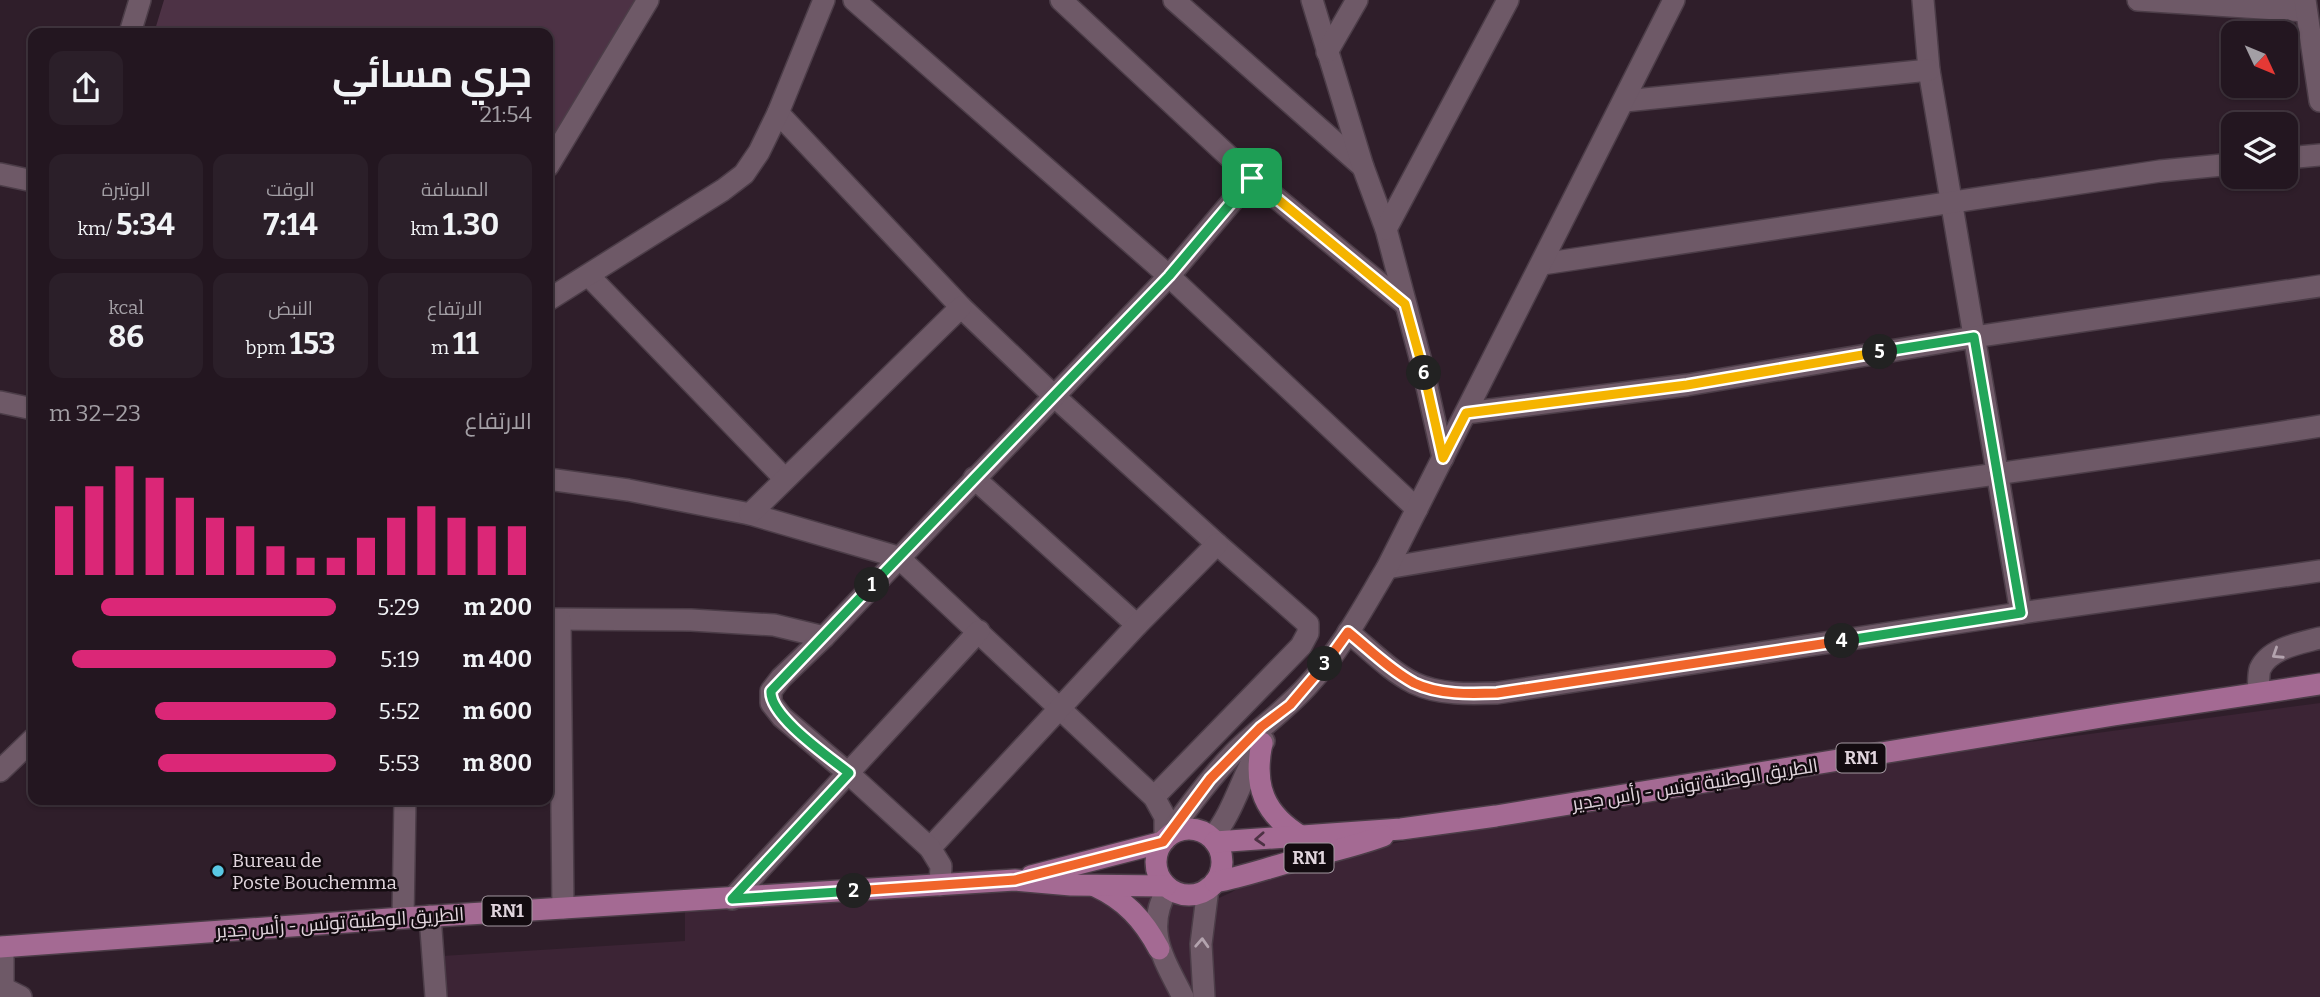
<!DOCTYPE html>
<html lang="ar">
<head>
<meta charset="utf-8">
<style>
  :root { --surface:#231620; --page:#2b1f29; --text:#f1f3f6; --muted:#a39fa5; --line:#40353e; --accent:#db2777 }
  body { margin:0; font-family:Bitter,Cairo,serif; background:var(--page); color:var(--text); direction:rtl; height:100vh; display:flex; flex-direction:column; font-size:26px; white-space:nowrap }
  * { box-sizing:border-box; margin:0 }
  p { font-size:23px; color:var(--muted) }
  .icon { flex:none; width:38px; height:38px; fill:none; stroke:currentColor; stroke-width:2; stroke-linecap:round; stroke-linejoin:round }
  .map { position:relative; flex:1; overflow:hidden; direction:ltr }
  .details { position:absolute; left:28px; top:28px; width:525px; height:777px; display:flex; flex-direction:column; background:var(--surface); border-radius:14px; box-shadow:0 2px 5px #0004,0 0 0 2px var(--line); direction:rtl }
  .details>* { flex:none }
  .needle { width:46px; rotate:134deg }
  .fabs { position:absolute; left:2221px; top:21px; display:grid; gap:14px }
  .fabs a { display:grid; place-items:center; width:77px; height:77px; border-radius:14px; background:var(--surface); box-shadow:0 2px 5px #0004,0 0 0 2px var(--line); font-size:35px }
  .pin { position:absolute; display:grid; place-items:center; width:60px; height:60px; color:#fff; margin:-30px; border-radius:14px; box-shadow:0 4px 10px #0006 }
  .km { position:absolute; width:35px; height:35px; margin:-18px; border-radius:50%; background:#222; color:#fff; font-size:19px; line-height:35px; text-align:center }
  .round { display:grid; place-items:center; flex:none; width:74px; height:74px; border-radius:14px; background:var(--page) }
  .headline { display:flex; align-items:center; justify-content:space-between; height:119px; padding:0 21px }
  h1 { font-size:38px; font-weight:700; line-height:52px }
  .metrics { display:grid; grid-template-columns:repeat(3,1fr); gap:10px; height:119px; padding:7px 21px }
  .metrics div { display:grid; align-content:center; border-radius:14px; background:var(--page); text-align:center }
  .metrics b { font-size:30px; font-weight:700 }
  .metrics small { font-size:19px; font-weight:400 }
  .metrics p { font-size:19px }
  .chart { height:196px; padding:14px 21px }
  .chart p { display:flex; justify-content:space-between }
  .chart svg { width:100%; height:126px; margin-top:7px; stroke:var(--accent); stroke-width:6 }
  ul { padding:0 21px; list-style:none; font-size:23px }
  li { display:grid; grid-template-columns:112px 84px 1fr; align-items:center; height:52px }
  li i { height:18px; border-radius:9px; background:var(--accent) }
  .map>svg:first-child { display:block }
  .built { fill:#3c2435 }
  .green { fill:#4d3245 }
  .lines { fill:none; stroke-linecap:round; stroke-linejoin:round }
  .minor-casing { stroke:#4c3d48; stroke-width:24 }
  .major-casing { stroke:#4c3d48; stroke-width:24 }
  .minor { stroke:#6e5967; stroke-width:21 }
  .major { stroke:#a46a93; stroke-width:21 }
  .oneway { stroke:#b3a3ae }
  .oneway2 { stroke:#4d3144 }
  .split-1-casing { stroke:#fff; stroke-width:14 }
  .split-2-casing { stroke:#fff; stroke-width:14 }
  .split-3-casing { stroke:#fff; stroke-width:14 }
  .split-4-casing { stroke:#fff; stroke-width:14 }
  .split-5-casing { stroke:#fff; stroke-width:14 }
  .split-6-casing { stroke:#fff; stroke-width:14 }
  .split-7-casing { stroke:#fff; stroke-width:14 }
  .split-1 { stroke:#22a559; stroke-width:9 }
  .split-2 { stroke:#22a559; stroke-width:9 }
  .split-3 { stroke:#f0652b; stroke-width:9 }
  .split-4 { stroke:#f0652b; stroke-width:9 }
  .split-5 { stroke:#22a559; stroke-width:9 }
  .split-6 { stroke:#f5b400; stroke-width:9 }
  .split-7 { stroke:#f5b400; stroke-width:9 }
  .poi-dot { fill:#59c8e4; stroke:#130b10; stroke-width:2.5 }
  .labels { text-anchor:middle; stroke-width:5; stroke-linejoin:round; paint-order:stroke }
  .shield { fill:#130b10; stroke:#a398a0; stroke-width:2 }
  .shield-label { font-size:18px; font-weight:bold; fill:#e1d5dd }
  .street-label { font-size:19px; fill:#e1d5dd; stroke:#130b10 }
  .poi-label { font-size:19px; fill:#e1d5dd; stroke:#130b10; text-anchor:start }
</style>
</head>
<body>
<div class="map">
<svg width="2320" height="997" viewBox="0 0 2320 997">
  <rect width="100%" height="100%" fill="#2f1e2a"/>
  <!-- built -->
  <polygon class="built" points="2320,703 2320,997 445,997 442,956 685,941 685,909 1013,886 1117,890 1175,903 1210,902 1232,892 1256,877 1380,846 1525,818 1910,758"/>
  <!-- green -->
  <polygon class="green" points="164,0 641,0 548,151 548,33 154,33"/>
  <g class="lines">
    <!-- minor casing -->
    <g class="minor-casing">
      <g id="minor">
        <polyline points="854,0 1169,276 1417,509"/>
        <polyline points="1061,0 1252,178 1405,304"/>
        <polyline points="1174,0 1363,167"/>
        <polyline points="1312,0 1363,167 1386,229 1423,369 1443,458"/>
        <polyline points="1923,0 1929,70 2021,613"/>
        <polyline points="2138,0 2306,11"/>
        <polyline points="2305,0 2320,101"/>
        <polyline points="130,33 140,0"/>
        <polyline points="1327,52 1357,0"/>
        <polyline points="1625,101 1929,70"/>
        <polyline points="778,113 961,307 1054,396 1217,544 1308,624 1308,633 1301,646 1154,797"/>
        <polyline points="2286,158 2320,155"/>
        <polyline points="548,166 648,0"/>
        <polyline points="0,174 33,181"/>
        <polyline points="1386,229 1508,0"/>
        <polyline points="1542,264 2160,171 2233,164"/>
        <polyline points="589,276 784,478"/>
        <polyline points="548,300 723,190 744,174 759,152 778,113 824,0"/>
        <polyline points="0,402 33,409"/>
        <polyline points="1466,413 1687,385 1974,337 2320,286"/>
        <polyline points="974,478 1137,625"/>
        <polyline points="548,479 628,490 750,514 898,557 1154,797 1165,817 1165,840"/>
        <polyline points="750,514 961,307"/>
        <path d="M1387,568c147,-25 293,-49 440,-70 164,-24 329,-45 493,-72"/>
        <polyline points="548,619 691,620 774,625 824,637"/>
        <polyline points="560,620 563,908"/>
        <path d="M1348,632c21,17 42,39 66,51 25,12 56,11 83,10l524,-80 299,-42"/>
        <path d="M2258,692c1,-6 0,-17 2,-23 9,-21 41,-26 60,-31"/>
        <polyline points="0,771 33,739"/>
        <path d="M1167,837c21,-30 42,-58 67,-84 24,-24 53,-44 75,-69 32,-34 54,-76 78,-116l287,-568"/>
        <path d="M1212,838c24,-29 30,-66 52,-97"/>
        <polyline points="930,848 1137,625 1217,544"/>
        <polyline points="940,885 941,866 930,848 848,773 782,717 771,703 771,691 781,678 824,637 1169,276 1252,178"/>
        <path d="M1168,888c-25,42 -4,71 15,109"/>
        <polyline points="732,899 979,631"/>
        <polyline points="430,916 436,997"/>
        <polyline points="403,918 405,800"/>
        <polyline points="3,947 3,985 7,990 21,997"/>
        <polyline points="1204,997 1201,944 1208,888"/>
      </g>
    </g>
    <!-- major casing -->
    <g class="major-casing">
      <g id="major">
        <path d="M1262,743c-9,43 2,71 40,94"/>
        <circle cx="1189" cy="862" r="33"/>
        <polyline points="1215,842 1401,829 1496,816 2114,715 2320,684"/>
        <polyline points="1031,876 1163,842"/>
        <path d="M1215,882c28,-5 52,-14 79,-21 30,-8 59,-14 89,-25"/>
        <path d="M1095,886c30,14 48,33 64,63"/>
        <polyline points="0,947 403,918 1015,880 1071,885 1166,886"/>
      </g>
    </g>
    <!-- minor -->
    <use href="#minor" class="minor"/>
    <!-- major -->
    <use href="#major" class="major"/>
  </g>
  <!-- one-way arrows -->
  <defs><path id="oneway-chevron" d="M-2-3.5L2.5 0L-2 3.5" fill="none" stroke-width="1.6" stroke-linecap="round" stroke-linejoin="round" transform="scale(1.75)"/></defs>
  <g class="oneway">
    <use href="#oneway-chevron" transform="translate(2277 654) rotate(147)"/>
    <use href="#oneway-chevron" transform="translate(1202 943) rotate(-87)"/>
  </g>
  <use class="oneway2" href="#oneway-chevron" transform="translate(1260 839) rotate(177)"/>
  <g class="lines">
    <!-- split-1 casing -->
    <g class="split-1-casing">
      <polyline id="split-1" points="872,585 1169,276 1252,178"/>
    </g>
    <!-- split-2 casing -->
    <g class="split-2-casing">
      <path id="split-2" d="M854,891l-122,8 117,-126c-20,-16 -80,-57 -78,-82l101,-106"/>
    </g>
    <!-- split-3 casing -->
    <g class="split-3-casing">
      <polyline id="split-3" points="854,891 1015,880 1163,842 1210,779 1261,727 1290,705 1325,664"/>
    </g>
    <!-- split-4 casing -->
    <g class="split-4-casing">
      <path id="split-4" d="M1325,664l23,-32c21,17 42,38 66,51 25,12 56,11 83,10l345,-52"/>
    </g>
    <!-- split-5 casing -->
    <g class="split-5-casing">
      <polyline id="split-5" points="1842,641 2021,613 1974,337 1880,352"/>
    </g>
    <!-- split-6 casing -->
    <g class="split-6-casing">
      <polyline id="split-6" points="1424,373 1443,458 1466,413 1687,385 1880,352"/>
    </g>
    <!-- split-7 casing -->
    <g class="split-7-casing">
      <polyline id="split-7" points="1252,178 1405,304 1424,373"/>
    </g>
    <!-- split-1 -->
    <use href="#split-1" class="split-1"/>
    <!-- split-2 -->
    <use href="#split-2" class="split-2"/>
    <!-- split-3 -->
    <use href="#split-3" class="split-3"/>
    <!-- split-4 -->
    <use href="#split-4" class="split-4"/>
    <!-- split-5 -->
    <use href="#split-5" class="split-5"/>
    <!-- split-6 -->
    <use href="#split-6" class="split-6"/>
    <!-- split-7 -->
    <use href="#split-7" class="split-7"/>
  </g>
  <!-- markers -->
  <circle class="poi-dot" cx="218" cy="871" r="7"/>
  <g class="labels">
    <!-- shield labels -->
    <g class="shield">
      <rect x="1836.5" y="743.5" width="49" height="29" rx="5"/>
      <rect x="1284.5" y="843.5" width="49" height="29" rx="5"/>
      <rect x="482.5" y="896.5" width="49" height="29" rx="5"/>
    </g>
    <g class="shield-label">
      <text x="1861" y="764">RN1</text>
      <text x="1309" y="864">RN1</text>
      <text x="507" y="917">RN1</text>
    </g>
    <!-- street labels -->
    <g class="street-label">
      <text transform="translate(1695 784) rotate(-9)" y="7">الطريق الوطنية تونس - رأس جدير</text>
      <text transform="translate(340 922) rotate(-4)" y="7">الطريق الوطنية تونس - رأس جدير</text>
    </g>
    <!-- poi labels -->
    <g class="poi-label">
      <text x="232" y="867">Bureau de<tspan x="232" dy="22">Poste Bouchemma</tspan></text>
    </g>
  </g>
</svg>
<div class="fabs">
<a><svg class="needle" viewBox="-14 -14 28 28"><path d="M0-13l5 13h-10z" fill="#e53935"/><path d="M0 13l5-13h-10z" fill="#a39fa5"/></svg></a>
<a><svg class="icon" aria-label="layers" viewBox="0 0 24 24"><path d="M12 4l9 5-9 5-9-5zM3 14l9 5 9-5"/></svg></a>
</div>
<div class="pin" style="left:1252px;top:178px;background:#1e9e55"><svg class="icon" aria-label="arrive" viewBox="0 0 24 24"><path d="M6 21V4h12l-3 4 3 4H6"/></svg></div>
<b class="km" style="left:872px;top:585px">1</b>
<b class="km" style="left:854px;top:891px">2</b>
<b class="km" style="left:1325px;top:664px">3</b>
<b class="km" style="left:1842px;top:641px">4</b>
<b class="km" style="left:1880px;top:352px">5</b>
<b class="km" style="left:1424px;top:373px">6</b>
<section class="details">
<div class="headline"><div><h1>جري مسائي</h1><p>21:54</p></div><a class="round"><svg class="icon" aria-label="share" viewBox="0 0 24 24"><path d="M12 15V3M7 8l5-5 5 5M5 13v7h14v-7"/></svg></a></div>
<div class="metrics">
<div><p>المسافة</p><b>1.30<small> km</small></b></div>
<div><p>الوقت</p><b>7:14</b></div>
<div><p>الوتيرة</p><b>5:34<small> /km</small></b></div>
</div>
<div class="metrics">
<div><p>الارتفاع</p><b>11<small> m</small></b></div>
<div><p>النبض</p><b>153<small> bpm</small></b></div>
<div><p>kcal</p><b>86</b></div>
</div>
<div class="chart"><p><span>الارتفاع</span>23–32 m</p>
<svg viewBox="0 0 160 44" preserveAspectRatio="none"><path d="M5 44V20M15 44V13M25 44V6M35 44V10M45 44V17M55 44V24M65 44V27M75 44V34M85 44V38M95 44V38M105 44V31M115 44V24M125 44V20M135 44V24M145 44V27M155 44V27"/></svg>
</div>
<ul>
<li><b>200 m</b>5:29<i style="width:82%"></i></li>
<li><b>400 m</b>5:19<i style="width:92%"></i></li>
<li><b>600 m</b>5:52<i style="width:63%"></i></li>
<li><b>800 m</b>5:53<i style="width:62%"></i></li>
</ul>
</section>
</div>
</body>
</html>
